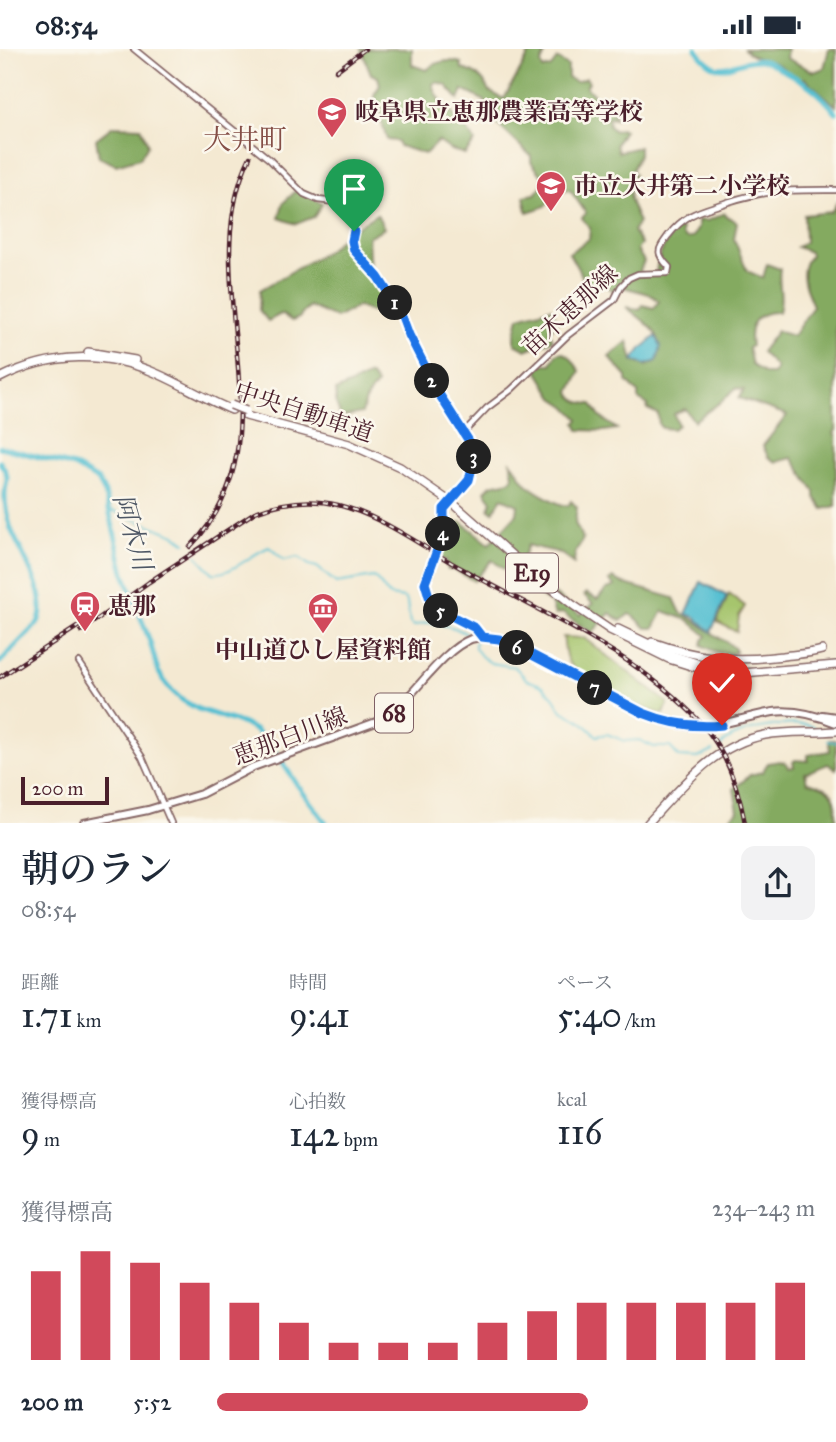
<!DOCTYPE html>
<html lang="ja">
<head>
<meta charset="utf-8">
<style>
  :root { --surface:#fff; --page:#f2f2f3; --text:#1f2937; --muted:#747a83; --accent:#d1495b }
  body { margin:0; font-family:"IM FELL Great Primer","Noto Serif JP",serif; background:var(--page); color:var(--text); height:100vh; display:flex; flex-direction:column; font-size:26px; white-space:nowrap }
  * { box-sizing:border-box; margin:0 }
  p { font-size:23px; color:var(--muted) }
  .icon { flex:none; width:38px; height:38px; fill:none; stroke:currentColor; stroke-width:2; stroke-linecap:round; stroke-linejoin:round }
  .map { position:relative; height:774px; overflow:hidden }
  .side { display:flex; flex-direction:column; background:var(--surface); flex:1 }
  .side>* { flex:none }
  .scale { position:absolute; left:21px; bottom:18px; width:88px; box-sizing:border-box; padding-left:7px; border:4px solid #4a1f2b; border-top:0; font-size:19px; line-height:24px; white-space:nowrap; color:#4a1f2b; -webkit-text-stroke:5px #fbf7ec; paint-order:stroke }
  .pin { position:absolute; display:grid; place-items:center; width:60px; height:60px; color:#fff; margin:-72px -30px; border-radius:50% 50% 50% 0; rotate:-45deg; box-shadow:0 0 7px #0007 }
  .pin .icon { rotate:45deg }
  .km { position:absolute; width:35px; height:35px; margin:-18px; border-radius:50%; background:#222; color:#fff; font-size:19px; line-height:35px; text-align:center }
  .round { display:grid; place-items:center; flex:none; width:74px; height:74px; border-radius:14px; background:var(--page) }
  .headline { display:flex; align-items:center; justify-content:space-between; height:119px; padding:0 21px }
  h1 { font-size:38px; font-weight:600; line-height:52px }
  .stats { display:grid; grid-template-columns:repeat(3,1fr); gap:10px; height:119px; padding:7px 21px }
  .stats div { display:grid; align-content:center }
  .stats b { font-size:35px; font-weight:600 }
  .stats small { font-size:19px; font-weight:400 }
  .stats p { font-size:19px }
  .chart { height:196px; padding:14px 21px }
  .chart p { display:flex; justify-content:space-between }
  .chart svg { width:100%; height:126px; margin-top:7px; stroke:var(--accent); stroke-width:6 }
  ul { padding:0 21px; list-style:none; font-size:23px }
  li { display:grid; grid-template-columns:112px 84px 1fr; align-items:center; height:52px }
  li i { height:18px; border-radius:9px; background:var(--accent) }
  .status { display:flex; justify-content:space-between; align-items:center; height:49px; padding:0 35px; background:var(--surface); direction:ltr }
  .status svg { height:19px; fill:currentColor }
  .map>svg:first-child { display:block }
  .green { fill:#a6c56d; stroke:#78724c; stroke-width:2 }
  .forest { fill:#84aa60; stroke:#676446; stroke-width:2 }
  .water { fill:#56c0d2; stroke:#50707e; stroke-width:2 }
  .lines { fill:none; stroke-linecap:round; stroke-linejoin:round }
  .stream { stroke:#56c0d2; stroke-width:2 }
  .river { stroke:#56c0d2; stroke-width:5 }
  .secondary-casing { stroke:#866665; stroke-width:8 }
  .primary-casing { stroke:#866665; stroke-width:10 }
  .trunk-casing { stroke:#866665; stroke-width:10 }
  .motorway-casing { stroke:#866665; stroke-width:10 }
  .secondary { stroke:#fff; stroke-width:4.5 }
  .primary { stroke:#fff; stroke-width:6 }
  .trunk { stroke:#fff; stroke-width:7 }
  .motorway { stroke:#fff; stroke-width:7 }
  .rail-casing { stroke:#4a1f2b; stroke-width:4.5 }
  .rail { stroke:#fbf7ec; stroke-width:2; stroke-dasharray:5; stroke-linecap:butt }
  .secondary-bridge-casing { stroke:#866665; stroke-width:8; stroke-linecap:butt }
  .motorway-bridge-casing { stroke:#866665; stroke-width:10; stroke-linecap:butt }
  .secondary-bridge { stroke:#fff; stroke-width:4.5 }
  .motorway-bridge { stroke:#fff; stroke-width:7 }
  .route-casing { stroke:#fff; stroke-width:14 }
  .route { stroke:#1a73e8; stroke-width:9 }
  .labels { text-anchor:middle; stroke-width:5; stroke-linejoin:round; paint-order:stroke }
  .shield { fill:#fbf7ec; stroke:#7f6065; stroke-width:2 }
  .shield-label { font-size:23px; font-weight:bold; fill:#4a1f2b }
  .poi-label { font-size:24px; font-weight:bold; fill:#4a1f2b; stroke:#fbf7ec; text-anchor:start }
  .street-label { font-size:24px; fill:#4a1f2b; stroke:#fbf7ec }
  .water-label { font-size:26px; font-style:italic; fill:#4e5765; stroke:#fbf7ec }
  .quarter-label { font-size:28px; fill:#854f47; stroke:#fbf7ec }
</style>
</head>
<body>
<div class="status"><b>08:54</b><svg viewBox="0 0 49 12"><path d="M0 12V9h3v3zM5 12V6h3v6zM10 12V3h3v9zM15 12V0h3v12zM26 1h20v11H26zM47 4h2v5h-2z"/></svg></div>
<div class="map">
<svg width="836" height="774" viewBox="0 0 836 774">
  <rect width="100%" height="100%" fill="#fbf7ec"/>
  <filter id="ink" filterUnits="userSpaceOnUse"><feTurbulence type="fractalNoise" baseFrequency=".0143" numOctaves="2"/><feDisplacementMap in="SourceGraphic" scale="14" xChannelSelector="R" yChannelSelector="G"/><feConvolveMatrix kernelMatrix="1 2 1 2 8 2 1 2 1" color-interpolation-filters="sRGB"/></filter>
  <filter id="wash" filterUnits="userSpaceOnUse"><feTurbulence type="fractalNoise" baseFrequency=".00686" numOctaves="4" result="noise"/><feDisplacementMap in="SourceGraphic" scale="28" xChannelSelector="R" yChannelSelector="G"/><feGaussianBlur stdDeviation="1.57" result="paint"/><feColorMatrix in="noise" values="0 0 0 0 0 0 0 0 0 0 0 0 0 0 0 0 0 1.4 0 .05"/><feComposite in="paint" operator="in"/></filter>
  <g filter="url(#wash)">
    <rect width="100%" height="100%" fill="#f4e9d2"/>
    <!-- green -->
    <g class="green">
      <polygon points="729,545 745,557 739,567 737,583 717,573"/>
      <path d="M563,588l21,1 84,65 -4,11c-23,-5 -81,-31 -95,-51 -5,-6 -4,-19 -6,-26z"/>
    </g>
    <!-- forest -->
    <g class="forest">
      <path d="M361,0h51v16l15,5c8,-9 23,-11 34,-7l1,6c12,3 23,9 26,22l16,8 28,-50 13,5 -4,9 2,6 8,-2 6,-8 11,7v12l8,4 10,-4 3,4 -3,5 9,9 12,4 9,18 -8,-1 1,9 5,5 7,-2 3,1 -8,14 2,8 21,-5v7l-7,17 3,3c-10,19 -5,30 4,48l-6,9 8,13 -4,6 7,11 -4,9 2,5h14c1,-20 9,-32 21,-47l5,1v6l5,4 6,-2 5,-9v-8l9,1 18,-8 1,3 11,6 -3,17 13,32 16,7 4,-14 13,5c-3,15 4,26 -1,43 -22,-1 -32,12 -28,34l-3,2 4,17 13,9h8l3,-4v-3l-15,-15 16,-21 16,5 20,-30c-7,-16 -17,-36 -2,-51l-1,-3 -13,-5 8,-5 -1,-27 27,-3 5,-8v226l-2,3 2,4v69l-13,3 -8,-12v-5l-23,-34 -16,4 -8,-5 -5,-11 24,-31 -48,-17 5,-8 -8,-2 -14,13 -28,20 -9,-12 -11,5 4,11 -5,4 -11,-1 -3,-3 -1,-11 -11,-5 1,-4 -10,-6v-6l-11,-12v-4l-18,-20 19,-16 5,20 13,5 11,-5c11,-28 -12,-38 -31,-54l14,3 2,-5 12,3 5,-7 -10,-7 -30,-8 -4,6 -10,-7 -9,2 -13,-9 -14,-25 20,-14 1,-11 -8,-10 4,-5 -16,-23c-12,1 -16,10 -25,16 -5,3 -12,4 -18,6l-3,-16 11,-2 7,-9 1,-8 -12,-15v-6l-37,-35 -4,-1 -5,-19 -22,-11 -4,10 -13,-15 -10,-3 -3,2c4,21 33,38 42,58l-10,12 -14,-4 -13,-9 -13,13 -26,-8 -2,-5 -10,-1 -13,-45 6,-10 -2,-8 -7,-3z"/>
      <path d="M744,0h43l-1,9 28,14 10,-4 5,-19h7v57l-32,-28 -5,2c-7,-4 -12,-10 -19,-14 -12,-8 -26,-5 -36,-17z"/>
      <polygon points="113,77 141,78 148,96 140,109 116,116 99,108 96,90"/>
      <polygon points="298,140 322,155 314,168 296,175 279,169 283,154"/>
      <polygon points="377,165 384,179 368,188 370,226 397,263 372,263 358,257 336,269 309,257 299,269 292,272 281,265 268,272 259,261 260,241 327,202 348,183"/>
      <polygon points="551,259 558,272 549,282 553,291 526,301 515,295 515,284 519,268"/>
      <path d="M562,303l8,5 10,14 -10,21c3,10 13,11 22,12l8,13 17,12 -13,2 -25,-1 -3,-7 3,-4 -13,-13 -12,-8 -16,-26v-4l6,-4h7l5,-10z"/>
      <polygon points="370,326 377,335 367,348 362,364 341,368 336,355 336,342"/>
      <path d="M511,413c7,7 10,17 17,23 6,6 32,21 40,21l3,-5 6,6 -2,16 8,16 -8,14 -1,11c-17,-17 -26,-12 -46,-19l-8,20 60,50 13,-11 -9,-9 2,-2 11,6 10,-10 8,-3 -6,-5 4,-3 12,6 49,14 7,15c13,5 19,12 30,19 8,7 17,9 24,17v4c-15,2 -21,-2 -33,-8l1,-5 4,-4 -19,-16 -25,-9 -9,17h-8l-10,-10 -7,-4 -8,7 -11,-8 -18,20 -30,-20 -7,2 -4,-12 -20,-13 -5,-14 -12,1 -22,-17 -18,21 -19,-11h-7l-2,-10 -4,-1 -5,2v-4l4,-5 -1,-6 7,-20 15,-4 27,22 28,-30 1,-9 -16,-7 -9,14 -4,-3 3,-8 -7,-10 6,-6 19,-4 3,-5z"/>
      <path d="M829,691h7v29l-8,-5 -23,9 2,9c29,7 29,12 29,40h-106l1,-6 7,-5 -4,-22 16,-14 12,-3 6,-9 12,-2 6,2 2,5 6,-1 -1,-5 2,-2 13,1v-6l22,-4z"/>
    </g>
    <!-- water -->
    <g class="water">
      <polygon points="656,287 661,297 657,312 645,316 633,311 642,299"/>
      <polygon points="701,533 727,547 711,583 695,568 686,565"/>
    </g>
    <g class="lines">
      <!-- stream -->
      <g class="stream">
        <polyline points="108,460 175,486 186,494"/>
        <path d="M196,506l17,18c19,2 38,-19 56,-26l15,13 14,-3 11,8 8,2 19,16 38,-6 16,19 14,2 3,4 3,21 3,3 17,-4 25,6 18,9"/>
        <polyline points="475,593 475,599 482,608 491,614 515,618 527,631 543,637 554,649 562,662 581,672 597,687 607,685 625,692 639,691 654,698 670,698 679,708 698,709 713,702"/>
        <polyline points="828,692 836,693"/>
        <path d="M721,697c10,-17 76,-27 93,-19"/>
      </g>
      <!-- river -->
      <g class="river">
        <path d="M696,0c27,38 36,6 69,12 5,1 10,5 15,8 25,12 39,22 56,44"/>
        <polyline points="0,398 74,417 98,431 105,444 124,524 150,593 158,622 168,638 182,651 198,660 244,675 256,682 270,695 298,737 326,774"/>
        <path d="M0,413c13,19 4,17 5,35 0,11 3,22 6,32 10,25 41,71 26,95l-37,38"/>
      </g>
    </g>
  </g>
  <g filter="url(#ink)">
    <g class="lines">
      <!-- secondary casing -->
      <g class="secondary-casing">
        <g id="secondary">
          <polyline points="134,0 269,110 304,145 318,151 343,154 347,157 354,170 353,201 378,228 400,262 411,291 439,345 472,395 474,405 470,427 458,443"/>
          <path d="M464,383l23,-24 24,-18 57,-55 46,-35 7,-14 8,-8 9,-4 30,-1 1,-6c-13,-14 -12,-16 -1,-31 19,-24 33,-25 60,-34 40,-13 67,-12 108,-12"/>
          <polyline points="437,501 444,482 443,465 447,457"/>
          <polyline points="434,507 425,534 432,557 476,579 482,588"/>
          <polyline points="79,613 142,708 171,774"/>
        </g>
      </g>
      <!-- primary casing -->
      <g class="primary-casing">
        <g id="primary">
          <polyline points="822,666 836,668"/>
          <path d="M84,774l64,-13 53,-16 52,-27 134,-49c26,-21 55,-68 84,-79 9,-3 19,-2 28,0 37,17 73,38 110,57 24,12 47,25 74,29 33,5 59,-8 90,-13 22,-3 43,3 63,11"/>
        </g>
      </g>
      <!-- trunk casing -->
      <g class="trunk-casing">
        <path id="trunk" d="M648,774c34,-36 65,-78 117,-88 23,-4 47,-2 71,-4"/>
      </g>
      <!-- motorway casing -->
      <g class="motorway-casing">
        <g id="motorway">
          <polyline points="88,303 135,311"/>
          <path d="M0,329c51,-26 106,-27 158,-4 25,11 49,26 74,36"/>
          <polyline points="246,367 349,395 400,418 455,456 531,523 573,556 610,581 669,610 707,622 732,625 836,616"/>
          <polyline points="618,580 672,606 697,614"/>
          <path d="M652,593c48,17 81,20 131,14 13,-2 26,-2 39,-6"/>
        </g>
      </g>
      <!-- secondary -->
      <use href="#secondary" class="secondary"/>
      <!-- primary -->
      <use href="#primary" class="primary"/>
      <!-- trunk -->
      <use href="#trunk" class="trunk"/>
      <!-- motorway -->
      <use href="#motorway" class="motorway"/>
      <!-- rail casing -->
      <g class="rail-casing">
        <g id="rail">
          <polyline points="336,22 365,0"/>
          <path d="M190,498c107,-109 -1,-266 60,-390"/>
          <path d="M81,582l68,-49 106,-70c27,-10 55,-14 83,-7 44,11 84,42 123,63 83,47 172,82 239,154 26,28 38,64 45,101"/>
          <polyline points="0,628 88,571"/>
        </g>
      </g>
      <!-- rail -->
      <use href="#rail" class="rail"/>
      <!-- secondary-bridge casing -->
      <g class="secondary-bridge-casing">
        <g id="secondary-bridge">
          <polyline points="447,457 458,443"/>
          <polyline points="434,507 437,501"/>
        </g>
      </g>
      <!-- motorway-bridge casing -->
      <g class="motorway-bridge-casing">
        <polyline id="motorway-bridge" points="231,356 246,362"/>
      </g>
      <!-- secondary-bridge -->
      <use href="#secondary-bridge" class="secondary-bridge"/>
      <!-- motorway-bridge -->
      <use href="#motorway-bridge" class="motorway-bridge"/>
    </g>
  </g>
  <g class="lines" filter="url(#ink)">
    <!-- route casing -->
    <g class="route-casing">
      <path id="route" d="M354,182l-2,10 2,9 24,27 22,34 9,24 30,59 35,55 -1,14 -4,17 -25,29v22l-19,52 7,23 43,22 7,9 17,2 12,5 132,69c27,11 51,15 79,12"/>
    </g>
    <!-- route -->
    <use href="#route" class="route"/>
  </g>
  <!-- icons -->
  <defs>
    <g id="school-pin" transform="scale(1.575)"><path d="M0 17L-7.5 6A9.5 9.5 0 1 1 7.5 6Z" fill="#d1495b" stroke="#fbf7ec"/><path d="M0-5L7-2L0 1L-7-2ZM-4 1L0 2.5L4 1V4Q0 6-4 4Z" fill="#fff"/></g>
    <g id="station-pin" transform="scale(1.575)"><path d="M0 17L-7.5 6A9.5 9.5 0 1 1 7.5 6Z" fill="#d1495b" stroke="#fbf7ec"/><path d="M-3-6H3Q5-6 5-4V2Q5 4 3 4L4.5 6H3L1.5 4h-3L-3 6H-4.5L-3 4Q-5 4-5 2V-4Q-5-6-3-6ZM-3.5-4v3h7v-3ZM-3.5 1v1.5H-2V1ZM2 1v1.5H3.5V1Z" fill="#fff"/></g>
    <g id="museum-pin" transform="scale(1.575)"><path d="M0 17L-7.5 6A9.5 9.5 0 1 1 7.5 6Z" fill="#d1495b" stroke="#fbf7ec"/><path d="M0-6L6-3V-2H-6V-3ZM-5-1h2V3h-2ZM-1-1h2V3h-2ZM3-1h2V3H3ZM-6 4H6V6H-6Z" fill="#fff"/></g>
  </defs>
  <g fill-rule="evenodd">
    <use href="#school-pin" x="332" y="63"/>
    <use href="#school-pin" x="551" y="137"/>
    <use href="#station-pin" x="85" y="557"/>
    <use href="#museum-pin" x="323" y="559"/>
  </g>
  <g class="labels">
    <!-- shield labels -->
    <g class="shield">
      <rect x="506" y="504.5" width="52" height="39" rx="5"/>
      <rect x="375" y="644.5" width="38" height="39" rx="5"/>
    </g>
    <g class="shield-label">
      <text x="532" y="532">E19</text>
      <text x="394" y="672">68</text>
    </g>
    <!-- poi labels -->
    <g class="poi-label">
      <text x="355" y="71">岐阜県立恵那農業高等学校</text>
      <text x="574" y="145">市立大井第二小学校</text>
      <text x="108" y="565">恵那</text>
      <text x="323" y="609" text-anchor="middle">中山道ひし屋資料館</text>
    </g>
    <!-- street labels -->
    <g class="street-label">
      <text transform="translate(570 261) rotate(-43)" y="8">苗木恵那線</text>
      <text transform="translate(304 363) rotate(18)" y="8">中央自動車道</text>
      <text transform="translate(290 687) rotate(-21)" y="8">恵那白川線</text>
    </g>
    <!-- water labels -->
    <g class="water-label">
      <text transform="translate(133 483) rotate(74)" y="9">阿木川</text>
    </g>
    <!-- quarter labels -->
    <g class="quarter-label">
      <text x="245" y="100">大井町</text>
    </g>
  </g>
</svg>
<div class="scale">200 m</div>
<div class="pin" style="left:354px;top:182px;background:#1e9e55"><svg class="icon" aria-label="arrive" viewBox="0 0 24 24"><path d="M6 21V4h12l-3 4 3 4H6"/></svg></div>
<div class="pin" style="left:722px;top:676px;background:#d93025"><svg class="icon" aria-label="check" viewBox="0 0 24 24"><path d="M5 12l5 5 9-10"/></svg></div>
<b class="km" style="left:395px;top:254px">1</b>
<b class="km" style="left:432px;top:332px">2</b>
<b class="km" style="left:474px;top:408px">3</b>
<b class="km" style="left:443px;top:485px">4</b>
<b class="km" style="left:441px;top:562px">5</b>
<b class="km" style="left:517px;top:599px">6</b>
<b class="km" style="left:595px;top:639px">7</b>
</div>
<section class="side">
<div class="headline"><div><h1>朝のラン</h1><p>08:54</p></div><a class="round"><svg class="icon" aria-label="share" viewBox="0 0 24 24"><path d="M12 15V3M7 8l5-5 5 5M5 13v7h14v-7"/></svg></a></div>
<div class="stats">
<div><p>距離</p><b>1.71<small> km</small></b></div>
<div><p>時間</p><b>9:41</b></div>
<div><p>ペース</p><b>5:40<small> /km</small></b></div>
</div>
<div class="stats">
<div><p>獲得標高</p><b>9<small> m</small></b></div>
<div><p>心拍数</p><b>142<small> bpm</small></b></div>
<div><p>kcal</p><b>116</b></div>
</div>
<div class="chart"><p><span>獲得標高</span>234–243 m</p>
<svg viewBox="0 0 160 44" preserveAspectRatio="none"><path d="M5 44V13M15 44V6M25 44V10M35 44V17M45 44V24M55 44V31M65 44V38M75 44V38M85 44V38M95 44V31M105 44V27M115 44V24M125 44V24M135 44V24M145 44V24M155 44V17"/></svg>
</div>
<ul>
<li><b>200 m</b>5:52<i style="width:62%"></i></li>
</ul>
</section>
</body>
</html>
